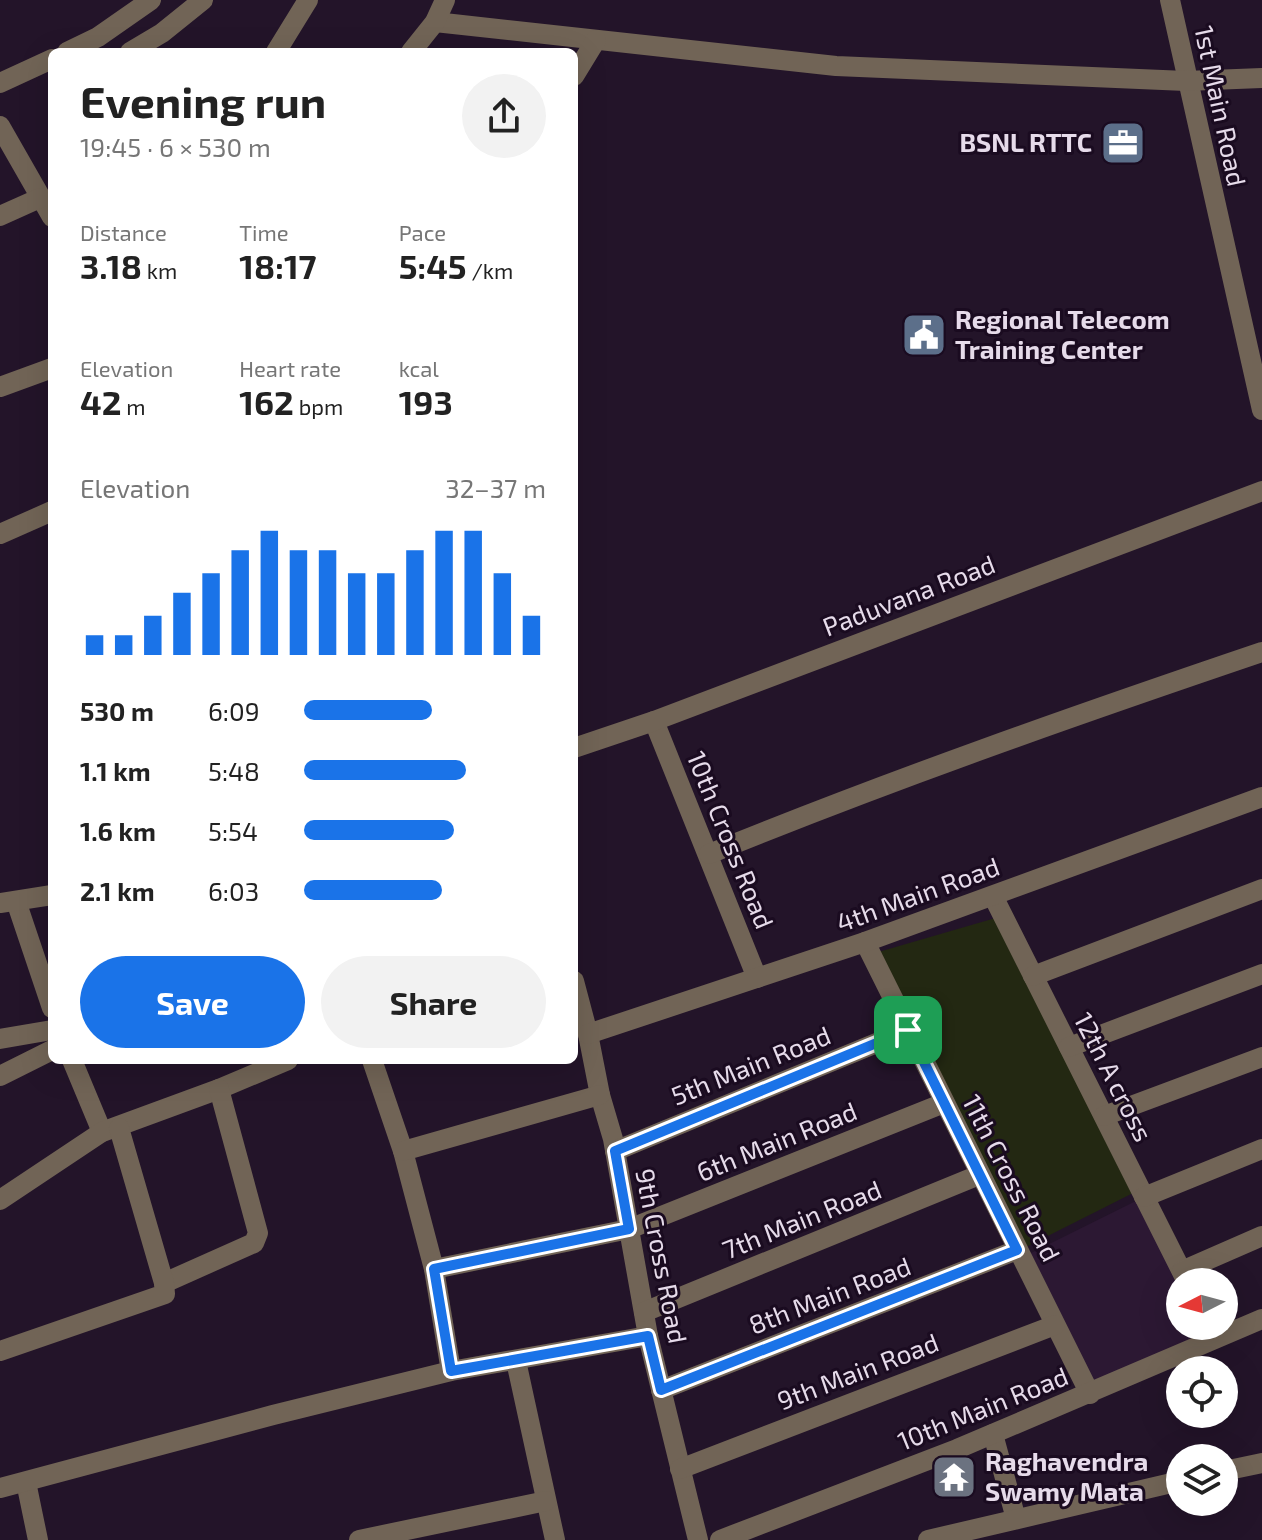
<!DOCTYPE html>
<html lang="en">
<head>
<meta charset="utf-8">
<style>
  :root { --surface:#fff; --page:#f2f2f2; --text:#222; --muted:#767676; --accent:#1a73e8 }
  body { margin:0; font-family:"Exo 2",sans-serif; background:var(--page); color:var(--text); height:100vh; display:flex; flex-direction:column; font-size:30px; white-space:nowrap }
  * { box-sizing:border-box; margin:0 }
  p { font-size:26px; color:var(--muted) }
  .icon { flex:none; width:44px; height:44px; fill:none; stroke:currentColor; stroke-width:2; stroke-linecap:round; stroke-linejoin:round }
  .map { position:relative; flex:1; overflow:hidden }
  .sheet { position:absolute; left:48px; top:48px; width:530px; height:1016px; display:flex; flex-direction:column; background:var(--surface); border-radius:12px; box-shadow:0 8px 32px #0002 }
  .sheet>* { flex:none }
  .needle { width:52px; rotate:264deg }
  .controls { position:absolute; left:1166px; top:1268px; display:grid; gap:16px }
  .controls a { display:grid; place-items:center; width:72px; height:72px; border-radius:50%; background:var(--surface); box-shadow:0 8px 32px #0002; font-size:40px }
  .pin { position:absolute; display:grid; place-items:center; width:68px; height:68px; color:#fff; margin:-34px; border-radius:16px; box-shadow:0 4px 12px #0006 }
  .round { display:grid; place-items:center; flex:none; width:84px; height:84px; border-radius:42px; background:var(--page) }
  .headline { display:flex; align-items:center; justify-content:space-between; height:136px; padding:0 32px }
  h1 { font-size:44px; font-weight:700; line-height:60px }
  .stats { display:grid; grid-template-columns:repeat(3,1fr); gap:12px; height:136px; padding:8px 32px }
  .stats div { display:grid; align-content:center }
  .stats b { font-size:34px; font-weight:700 }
  .stats small { font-size:22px; font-weight:400 }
  .stats p { font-size:22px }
  .chart { height:224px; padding:16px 32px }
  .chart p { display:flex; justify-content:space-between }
  .chart svg { width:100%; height:144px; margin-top:8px; stroke:var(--accent); stroke-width:6 }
  .cta { display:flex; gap:16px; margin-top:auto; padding:16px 32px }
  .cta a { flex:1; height:92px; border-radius:48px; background:var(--accent); color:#fff; font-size:32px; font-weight:700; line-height:92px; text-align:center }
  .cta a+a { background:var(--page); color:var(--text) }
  ul { padding:0 32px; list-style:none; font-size:26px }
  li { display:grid; grid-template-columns:128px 96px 1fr; align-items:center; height:60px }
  li i { height:20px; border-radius:10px; background:var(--accent) }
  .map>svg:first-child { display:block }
  .built { fill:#2c1833 }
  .green { fill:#232812 }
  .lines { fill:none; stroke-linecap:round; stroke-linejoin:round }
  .minor { stroke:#716456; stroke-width:20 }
  .route-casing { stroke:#fff; stroke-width:16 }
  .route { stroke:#1a73e8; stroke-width:10 }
  .labels { text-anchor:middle; stroke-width:6; stroke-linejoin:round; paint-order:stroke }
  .street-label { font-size:26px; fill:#e6dbea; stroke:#1a0b20 }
  .poi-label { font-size:26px; font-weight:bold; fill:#e6dbea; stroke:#1a0b20; text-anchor:start }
</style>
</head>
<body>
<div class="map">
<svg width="1262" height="1540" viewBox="0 0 1262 1540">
  <rect width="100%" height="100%" fill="#231429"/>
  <!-- built -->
  <polygon class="built" points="1144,1197 1180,1282 1180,1326 1209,1326 1216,1339 1090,1394 1021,1258"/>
  <!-- green -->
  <polygon class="green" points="999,917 1137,1191 1022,1249 875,953"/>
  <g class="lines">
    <!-- minor -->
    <g class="minor">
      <polyline points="1170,0 1262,410"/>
      <polyline points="435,22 836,66 1186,81 1262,78"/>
      <polyline points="67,52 98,37 151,0"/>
      <polyline points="130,52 162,33 203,0"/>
      <polyline points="276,52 308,0"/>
      <polyline points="411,52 435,22 445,0"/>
      <polyline points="574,76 596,40"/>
      <polyline points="0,83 52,59"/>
      <polyline points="0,126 52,217"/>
      <polyline points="0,216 40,198"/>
      <polyline points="0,387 52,368"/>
      <polyline points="0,534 52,511"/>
      <polyline points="654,721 757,978"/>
      <polyline points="574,748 654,721 1262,491"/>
      <path d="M709,854c182,-74 367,-139 553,-202"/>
      <polyline points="993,896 1187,1282"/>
      <polyline points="16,901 52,1008"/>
      <polyline points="0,903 52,895"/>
      <polyline points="865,942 1090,1394"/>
      <polyline points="1033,976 1262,889"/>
      <polyline points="574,981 588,1034 600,1095 613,1139 648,1336 698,1540"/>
      <polyline points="588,1034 865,942 1262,797"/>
      <polyline points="0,1039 52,1030"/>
      <polyline points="1069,1047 1262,974"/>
      <polyline points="72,1060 102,1132"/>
      <polyline points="372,1060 403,1151 434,1269 451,1371"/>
      <polyline points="0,1076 52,1050"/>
      <polyline points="1104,1116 1262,1057"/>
      <polyline points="403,1151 600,1095"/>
      <polyline points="615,1151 908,1030"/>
      <polyline points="1144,1197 1262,1149"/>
      <polyline points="0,1200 102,1132 219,1089 288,1060"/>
      <polyline points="434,1269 629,1229 944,1103"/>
      <polyline points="1182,1271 1262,1236"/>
      <polyline points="164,1283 254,1243 258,1233 219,1089"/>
      <polyline points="644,1312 979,1175"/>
      <polyline points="0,1351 165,1294 164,1283 119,1128"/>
      <polyline points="516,1361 555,1540"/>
      <polyline points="661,1390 1017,1250"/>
      <polyline points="993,1434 1016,1519"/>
      <polyline points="680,1469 1055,1325"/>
      <polyline points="1224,1471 1262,1463"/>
      <polyline points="26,1482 38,1540"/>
      <polyline points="0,1488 273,1415 451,1371 648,1336"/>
      <polyline points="359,1540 546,1501"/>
      <polyline points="720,1540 957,1449 1262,1319"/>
      <polyline points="928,1540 1180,1481"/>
    </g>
  </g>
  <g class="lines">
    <!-- route casing -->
    <g class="route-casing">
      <polygon id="route" points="908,1030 1017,1250 661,1390 648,1336 451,1371 434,1269 629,1229 615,1151"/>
    </g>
    <!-- route -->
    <use href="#route" class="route"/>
  </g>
  <!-- icons -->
  <defs>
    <g id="office-square" transform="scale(2.3)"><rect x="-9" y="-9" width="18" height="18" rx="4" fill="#5c6f8a" stroke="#1a0b20"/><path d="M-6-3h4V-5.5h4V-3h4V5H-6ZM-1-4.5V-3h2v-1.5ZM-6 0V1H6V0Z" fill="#fff"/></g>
    <g id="civic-square" transform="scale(2.3)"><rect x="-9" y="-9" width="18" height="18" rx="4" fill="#5c6f8a" stroke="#1a0b20"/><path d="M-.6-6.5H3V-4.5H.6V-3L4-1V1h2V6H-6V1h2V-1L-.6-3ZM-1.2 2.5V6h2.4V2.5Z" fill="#fff"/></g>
    <g id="temple-square" transform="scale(2.3)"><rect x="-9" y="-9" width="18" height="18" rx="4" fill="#6b7280" stroke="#1a0b20"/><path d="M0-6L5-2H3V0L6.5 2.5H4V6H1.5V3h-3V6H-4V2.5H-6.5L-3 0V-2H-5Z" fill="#fff"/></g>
  </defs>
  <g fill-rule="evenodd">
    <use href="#office-square" x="1123" y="143"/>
    <use href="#civic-square" x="924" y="335"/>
    <use href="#temple-square" x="954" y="1477"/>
  </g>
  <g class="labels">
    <!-- street labels -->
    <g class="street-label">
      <text transform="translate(1220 106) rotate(78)" y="9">1st Main Road</text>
      <text transform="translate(909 596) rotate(-21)" y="9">Paduvana Road</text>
      <text transform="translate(730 840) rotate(68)" y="9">10th Cross Road</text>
      <text transform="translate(918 895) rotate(-20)" y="9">4th Main Road</text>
      <text transform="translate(751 1066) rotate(-22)" y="9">5th Main Road</text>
      <text transform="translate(1113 1077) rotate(63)" y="9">12th A cross</text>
      <text transform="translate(777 1142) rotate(-22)" y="9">6th Main Road</text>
      <text transform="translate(1011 1178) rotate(63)" y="9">11th Cross Road</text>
      <text transform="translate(802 1220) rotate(-22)" y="9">7th Main Road</text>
      <text transform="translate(661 1256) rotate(79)" y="9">9th Cross Road</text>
      <text transform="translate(830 1296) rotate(-21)" y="9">8th Main Road</text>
      <text transform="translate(858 1372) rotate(-21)" y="9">9th Main Road</text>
      <text transform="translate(983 1409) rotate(-22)" y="9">10th Main Road</text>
    </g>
    <!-- poi labels -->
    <g class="poi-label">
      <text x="1092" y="152" text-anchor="end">BSNL RTTC</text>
      <text x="955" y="329">Regional Telecom<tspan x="955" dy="30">Training Center</tspan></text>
      <text x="985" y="1471">Raghavendra<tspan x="985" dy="30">Swamy Mata</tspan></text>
    </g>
  </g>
</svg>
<div class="controls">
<a><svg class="needle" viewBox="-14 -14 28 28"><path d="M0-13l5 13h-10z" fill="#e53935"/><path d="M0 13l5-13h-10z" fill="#767676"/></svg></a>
<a><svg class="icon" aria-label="locate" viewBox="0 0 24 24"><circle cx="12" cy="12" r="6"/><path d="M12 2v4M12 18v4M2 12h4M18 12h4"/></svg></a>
<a><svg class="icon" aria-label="layers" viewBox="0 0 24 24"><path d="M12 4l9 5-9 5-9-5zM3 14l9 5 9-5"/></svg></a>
</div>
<div class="pin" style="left:908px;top:1030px;background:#1e9e55"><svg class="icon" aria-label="arrive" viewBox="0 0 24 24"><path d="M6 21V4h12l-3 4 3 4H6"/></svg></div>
<section class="sheet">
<div class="headline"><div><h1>Evening run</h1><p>19:45 · 6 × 530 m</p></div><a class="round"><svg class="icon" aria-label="share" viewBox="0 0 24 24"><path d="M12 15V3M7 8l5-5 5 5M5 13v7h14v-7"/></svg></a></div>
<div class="stats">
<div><p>Distance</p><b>3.18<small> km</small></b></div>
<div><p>Time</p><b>18:17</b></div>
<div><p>Pace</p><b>5:45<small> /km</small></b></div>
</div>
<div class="stats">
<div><p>Elevation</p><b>42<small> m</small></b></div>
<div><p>Heart rate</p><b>162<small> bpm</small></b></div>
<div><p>kcal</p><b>193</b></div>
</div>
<div class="chart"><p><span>Elevation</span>32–37 m</p>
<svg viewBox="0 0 160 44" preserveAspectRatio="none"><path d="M5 44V38M15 44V38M25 44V32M35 44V25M45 44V19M55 44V12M65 44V6M75 44V12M85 44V12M95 44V19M105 44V19M115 44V12M125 44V6M135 44V6M145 44V19M155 44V32"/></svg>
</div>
<ul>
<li><b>530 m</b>6:09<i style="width:53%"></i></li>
<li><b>1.1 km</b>5:48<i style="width:67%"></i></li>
<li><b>1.6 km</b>5:54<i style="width:62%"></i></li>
<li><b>2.1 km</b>6:03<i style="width:57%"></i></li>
</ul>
<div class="cta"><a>Save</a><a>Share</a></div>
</section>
</div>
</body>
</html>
